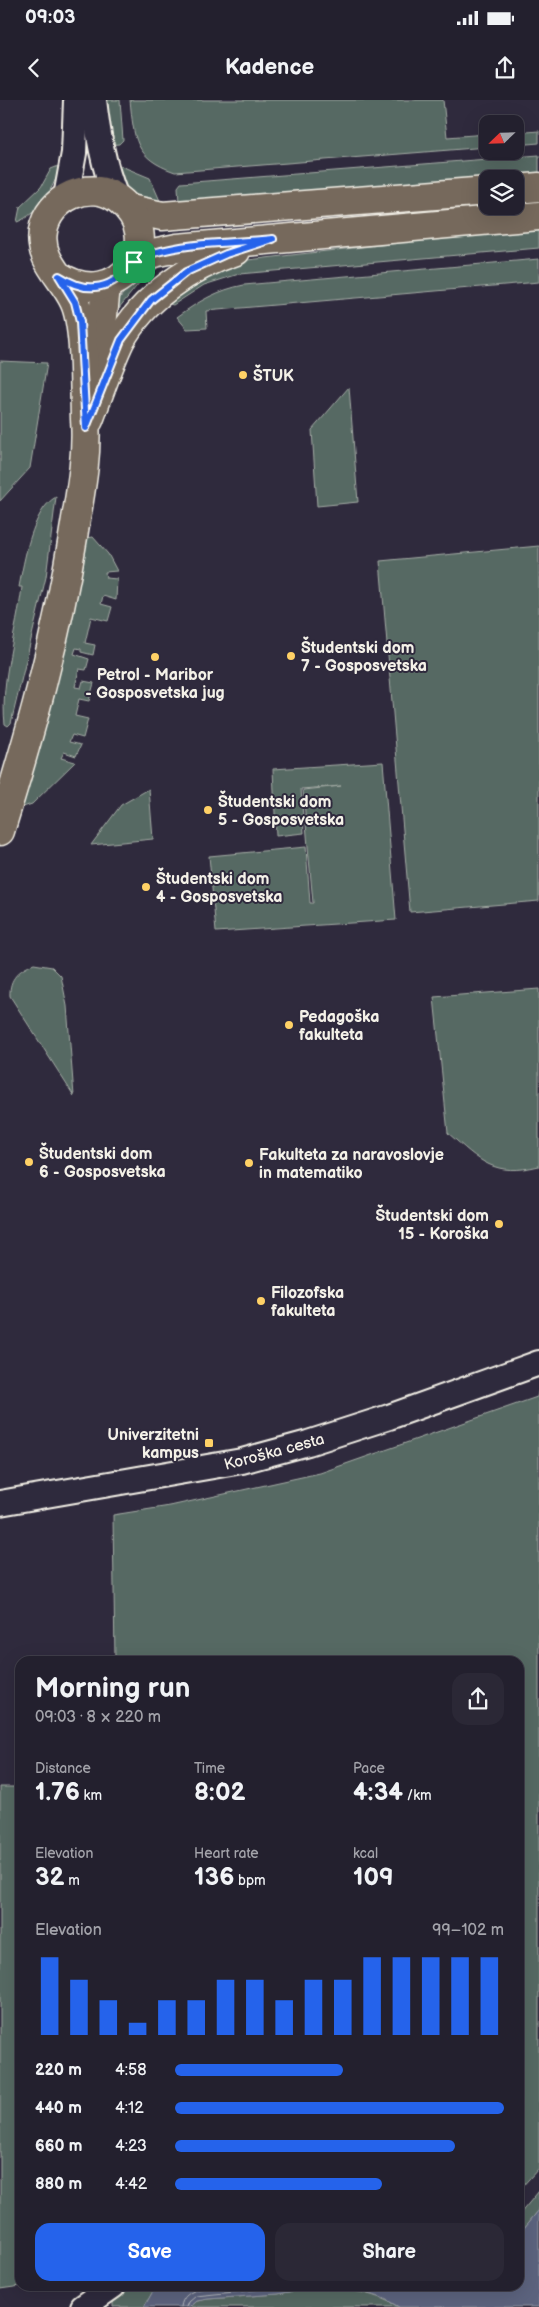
<!DOCTYPE html>
<html lang="en">
<head>
<meta charset="utf-8">
<style>
  :root { --surface:#23202e; --page:#2b2836; --text:#f1f3f6; --muted:#a3a3aa; --line:#403e4a; --accent:#2563eb }
  body { margin:0; font-family:"Balsamiq Sans",sans-serif; background:var(--page); color:var(--text); height:100vh; display:flex; flex-direction:column; font-size:19px; white-space:nowrap }
  * { box-sizing:border-box; margin:0 }
  p { font-size:16px; color:var(--muted) }
  .icon { flex:none; width:28px; height:28px; fill:none; stroke:currentColor; stroke-width:2; stroke-linecap:round; stroke-linejoin:round }
  .map { position:relative; flex:1; overflow:hidden }
  .panel { position:absolute; left:15px; top:1556px; width:509px; height:635px; display:flex; flex-direction:column; background:var(--surface); border-radius:15px; box-shadow:0 5px 20px #0002,0 0 0 1px var(--line) }
  .panel>* { flex:none }
  .needle { width:32px; rotate:247deg }
  .controls { position:absolute; left:479px; top:15px; display:grid; gap:10px }
  .controls a { display:grid; place-items:center; width:45px; height:45px; border-radius:10px; background:var(--surface); box-shadow:0 5px 20px #0002,0 0 0 1px var(--line); font-size:25px }
  .pin { position:absolute; display:grid; place-items:center; width:42px; height:42px; color:#fff; margin:-21px; border-radius:10px; box-shadow:0 2px 8px #0006 }
  .round { display:grid; place-items:center; flex:none; width:52px; height:52px; border-radius:15px; background:var(--page) }
  .head { display:flex; align-items:center; justify-content:space-between; height:85px; padding:0 20px }
  h1 { font-size:28px; font-weight:800; line-height:38px }
  .metrics { display:grid; grid-template-columns:repeat(3,1fr); gap:8px; height:85px; padding:5px 20px }
  .metrics div { display:grid; align-content:center }
  .metrics b { font-size:25px; font-weight:800 }
  .metrics small { font-size:14px; font-weight:400 }
  .metrics p { font-size:14px }
  .chart { height:140px; padding:10px 20px }
  .chart p { display:flex; justify-content:space-between }
  .chart svg { width:100%; height:90px; margin-top:5px; stroke:var(--accent); stroke-width:6 }
  .cta { display:flex; gap:10px; margin-top:auto; padding:10px 20px }
  .cta a { flex:1; height:58px; border-radius:15px; background:var(--accent); color:#fff; font-size:20px; font-weight:800; line-height:58px; text-align:center }
  .cta a+a { background:var(--page); color:var(--text) }
  ul { padding:0 20px; list-style:none; font-size:16px }
  li { display:grid; grid-template-columns:80px 60px 1fr; align-items:center; height:38px }
  li i { height:12px; border-radius:6px; background:var(--accent) }
  .status { display:flex; justify-content:space-between; align-items:center; height:35px; padding:0 25px; background:var(--surface); direction:ltr }
  .status svg { height:14px; fill:currentColor }
  header { display:flex; justify-content:space-between; align-items:center; height:65px; padding:0 20px; background:var(--surface); font-size:22px; font-weight:800 }
  .map>svg:first-child { display:block }
  .green { fill:#566963; stroke:#a5ada6 }
  .water { fill:#5b647e; stroke:#989ca8 }
  .lines { fill:none; stroke-linecap:round; stroke-linejoin:round }
  .shore { stroke:#b7b9be; stroke-width:1 }
  .minor-casing { stroke:#f4f1e8; stroke-width:28 }
  .major-casing { stroke:#f4f1e8; stroke-width:31 }
  .minor { stroke:#2f2a3d; stroke-width:24 }
  .major { stroke:#76695c; stroke-width:28 }
  .route-casing { stroke:#fff; stroke-width:10 }
  .route { stroke:#2563eb; stroke-width:6 }
  .poi-dot { fill:#ffd166; stroke:#2f2a3d; stroke-width:2 }
  .labels { text-anchor:middle; stroke-width:4; stroke-linejoin:round; paint-order:stroke }
  .poi-label { font-size:16px; font-weight:bold; fill:#f4f1e8; stroke:#2f2a3d; text-anchor:start }
  .street-label { font-size:16px; fill:#f4f1e8; stroke:#2f2a3d }
</style>
</head>
<body>
<div class="status"><b>09:03</b><svg viewBox="0 0 49 12"><path d="M0 12V9h3v3zM5 12V6h3v6zM10 12V3h3v9zM15 12V0h3v12zM26 1h20v11H26zM47 4h2v5h-2z"/></svg></div>
<header><svg class="icon" aria-label="back" viewBox="0 0 24 24"><path d="M15 5l-7 7 7 7"/></svg>Kadence<svg class="icon" aria-label="share" viewBox="0 0 24 24"><path d="M12 15V3M7 8l5-5 5 5M5 13v7h14v-7"/></svg></header>
<div class="map">
<svg width="539" height="2207" viewBox="0 0 539 2207">
  <rect width="100%" height="100%" fill="#2f2a3d"/>
  <filter id="ink" filterUnits="userSpaceOnUse"><feTurbulence type="fractalNoise" baseFrequency=".02" numOctaves="2"/><feDisplacementMap in="SourceGraphic" scale="10" xChannelSelector="R" yChannelSelector="G"/><feConvolveMatrix kernelMatrix="1 2 1 2 8 2 1 2 1" color-interpolation-filters="sRGB"/></filter>
  <g filter="url(#ink)">
    <!-- green -->
    <g class="green">
      <polygon points="103,0 120,0 123,40 119,44 107,45"/>
      <path d="M130,0h313l4,37 40,-3v13l-312,25c-41,-14 -41,-34 -45,-72z"/>
      <polygon points="539,31 539,43 515,45 515,33"/>
      <polygon points="539,55 539,75 179,103 178,87 181,83"/>
      <path d="M109,61l41,17 11,25c-29,-6 -39,-15 -52,-42z"/>
      <path d="M61,65c-7,22 -22,49 -44,57l3,-15 21,-20 10,-18z"/>
      <polygon points="539,127 539,148 239,174 204,185 173,205 166,203 180,186 239,161"/>
      <path d="M539,159v23l-333,29 1,17 -20,1 -10,-12c22,-16 41,-27 67,-32z"/>
      <path d="M165,162l-25,20 -26,32 -2,-5c14,-22 30,-36 53,-47z"/>
      <polygon points="0,261 47,263 30,368 0,401"/>
      <polygon points="349,287 358,402 317,406 312,330"/>
      <path d="M56,397l-10,80 -35,146 -3,3 -3,-2c-5,-43 12,-94 17,-137h-3c5,-26 13,-77 37,-90z"/>
      <path d="M93,437l15,17 9,17 -12,1 1,6 11,1 -1,21 -13,-4 -2,8 11,3 -4,14 -17,-4 -6,26 10,2 -2,10 -12,-3v-3l-5,-1 -2,6 15,5 -3,11 -7,-1 -4,18 6,1 2,-7 11,2 -5,18 -10,-2 -4,17 13,3 -5,19 -11,-3 -3,7 12,3 -5,11 -12,-4 -3,6 14,4 -43,42 -9,3 -1,-5c27,-85 48,-171 63,-259l2,-5z"/>
      <polygon points="539,446 539,801 410,812 380,461"/>
      <polygon points="383,662 396,820 216,832 209,756 306,747 310,803 313,803 303,690 341,686 301,689 304,733 276,736 273,669"/>
      <polygon points="149,689 153,739 91,745 121,705"/>
      <path d="M34,864l18,3 9,9 6,30 7,90 -64,-100c-1,-18 9,-26 24,-32z"/>
      <path d="M539,889v177c-45,11 -58,-4 -91,-33l-14,-136z"/>
      <polygon points="539,1288 539,2068 519,2090 519,1561 115,1561 113,1415 170,1406 320,1373 537,1297"/>
      <polygon points="0,1687 20,1687 21,2186 0,2189"/>
      <polygon points="539,2091 539,2110 519,2134 519,2115"/>
      <polygon points="124,2186 156,2186 144,2207 113,2207 113,2198"/>
      <path d="M311,2188c34,1 58,2 88,19h-209l7,-6 11,-2 70,-5z"/>
    </g>
    <!-- water -->
    <polygon class="water" points="539,2110 539,2207 399,2207 385,2199 354,2189 311,2188 278,2194 208,2199 197,2201 190,2207 144,2207 156,2186 519,2186 519,2134"/>
    <g class="lines">
      <!-- shore -->
      <g class="shore">
        <path d="M181,2207c2,-22 33,-19 49,-21"/>
        <polyline points="187,2207 189,2202 196,2196 291,2186"/>
      </g>
      <!-- minor casing -->
      <g class="minor-casing">
        <g id="minor">
          <path d="M94,0c4,34 9,65 22,97"/>
          <polyline points="66,97 74,53 76,0"/>
          <polyline points="0,1403 242,1361 308,1343 389,1317 539,1263"/>
          <polyline points="83,2207 113,2186"/>
        </g>
      </g>
      <!-- major casing -->
      <g class="major-casing">
        <g id="major">
          <polyline points="515,89 539,87"/>
          <polyline points="130,109 162,116 488,91"/>
          <polyline points="134,162 153,153 177,148 539,116"/>
          <polyline points="97,275 106,186"/>
          <path d="M89,320c10,-26 19,-54 31,-79 23,-43 70,-75 116,-90"/>
          <path d="M0,731c30,-97 57,-193 73,-294 6,-38 15,-79 12,-118 -1,-30 1,-93 -11,-118 -11,-24 -36,-41 -31,-70 5,-33 47,-53 75,-32 53,40 0,115 -59,77"/>
        </g>
      </g>
      <!-- minor -->
      <use href="#minor" class="minor"/>
      <!-- major -->
      <use href="#major" class="major"/>
    </g>
  </g>
  <g class="lines" filter="url(#ink)">
    <!-- route casing -->
    <g class="route-casing">
      <path id="route" d="M273,139l-47,15 -40,18 -35,28 -30,40 -35,88 -6,-106 -5,-20 -16,-26c11,7 23,13 36,11 26,-2 35,-26 59,-34 35,-11 82,-10 119,-14z"/>
    </g>
    <!-- route -->
    <use href="#route" class="route"/>
  </g>
  <!-- markers -->
  <g class="poi-dot">
    <circle cx="243" cy="275" r="5"/>
    <circle cx="291" cy="556" r="5"/>
    <circle cx="155" cy="557" r="5"/>
    <circle cx="208" cy="710" r="5"/>
    <circle cx="146" cy="787" r="5"/>
    <circle cx="289" cy="925" r="5"/>
    <circle cx="29" cy="1062" r="5"/>
    <circle cx="249" cy="1063" r="5"/>
    <circle cx="499" cy="1124" r="5"/>
    <circle cx="261" cy="1201" r="5"/>
    <rect x="204" y="1338" width="10" height="10" rx="2.5"/>
  </g>
  <g class="labels">
    <!-- poi labels -->
    <g class="poi-label">
      <text x="253" y="281">ŠTUK</text>
      <text x="301" y="553">Študentski dom<tspan x="301" dy="18">7 - Gosposvetska</tspan></text>
      <text x="155" y="580" text-anchor="middle">Petrol - Maribor<tspan x="155" dy="18">- Gosposvetska jug</tspan></text>
      <text x="218" y="707">Študentski dom<tspan x="218" dy="18">5 - Gosposvetska</tspan></text>
      <text x="156" y="784">Študentski dom<tspan x="156" dy="18">4 - Gosposvetska</tspan></text>
      <text x="299" y="922">Pedagoška<tspan x="299" dy="18">fakulteta</tspan></text>
      <text x="39" y="1059">Študentski dom<tspan x="39" dy="18">6 - Gosposvetska</tspan></text>
      <text x="259" y="1060">Fakulteta za naravoslovje<tspan x="259" dy="18">in matematiko</tspan></text>
      <text x="489" y="1121" text-anchor="end">Študentski dom<tspan x="489" dy="18">15 - Koroška</tspan></text>
      <text x="271" y="1198">Filozofska<tspan x="271" dy="18">fakulteta</tspan></text>
      <text x="199" y="1340" text-anchor="end">Univerzitetni<tspan x="199" dy="18">kampus</tspan></text>
    </g>
    <!-- street labels -->
    <g class="street-label">
      <text transform="translate(274 1351) rotate(-15)" y="6">Koroška cesta</text>
    </g>
  </g>
</svg>
<div class="controls">
<a><svg class="needle" viewBox="-14 -14 28 28"><path d="M0-13l5 13h-10z" fill="#e53935"/><path d="M0 13l5-13h-10z" fill="#a3a3aa"/></svg></a>
<a><svg class="icon" aria-label="layers" viewBox="0 0 24 24"><path d="M12 4l9 5-9 5-9-5zM3 14l9 5 9-5"/></svg></a>
</div>
<div class="pin" style="left:134px;top:162px;background:#1e9e55"><svg class="icon" aria-label="arrive" viewBox="0 0 24 24"><path d="M6 21V4h12l-3 4 3 4H6"/></svg></div>
<section class="panel">
<div class="head"><div><h1>Morning run</h1><p>09:03 · 8 × 220 m</p></div><a class="round"><svg class="icon" aria-label="share" viewBox="0 0 24 24"><path d="M12 15V3M7 8l5-5 5 5M5 13v7h14v-7"/></svg></a></div>
<div class="metrics">
<div><p>Distance</p><b>1.76<small> km</small></b></div>
<div><p>Time</p><b>8:02</b></div>
<div><p>Pace</p><b>4:34<small> /km</small></b></div>
</div>
<div class="metrics">
<div><p>Elevation</p><b>32<small> m</small></b></div>
<div><p>Heart rate</p><b>136<small> bpm</small></b></div>
<div><p>kcal</p><b>109</b></div>
</div>
<div class="chart"><p><span>Elevation</span>99–102 m</p>
<svg viewBox="0 0 160 44" preserveAspectRatio="none"><path d="M5 44V6M15 44V17M25 44V27M35 44V38M45 44V27M55 44V27M65 44V17M75 44V17M85 44V27M95 44V17M105 44V17M115 44V6M125 44V6M135 44V6M145 44V6M155 44V6"/></svg>
</div>
<ul>
<li><b>220 m</b>4:58<i style="width:51%"></i></li>
<li><b>440 m</b>4:12<i style="width:100%"></i></li>
<li><b>660 m</b>4:23<i style="width:85%"></i></li>
<li><b>880 m</b>4:42<i style="width:63%"></i></li>
</ul>
<div class="cta"><a>Save</a><a>Share</a></div>
</section>
</div>
</body>
</html>
